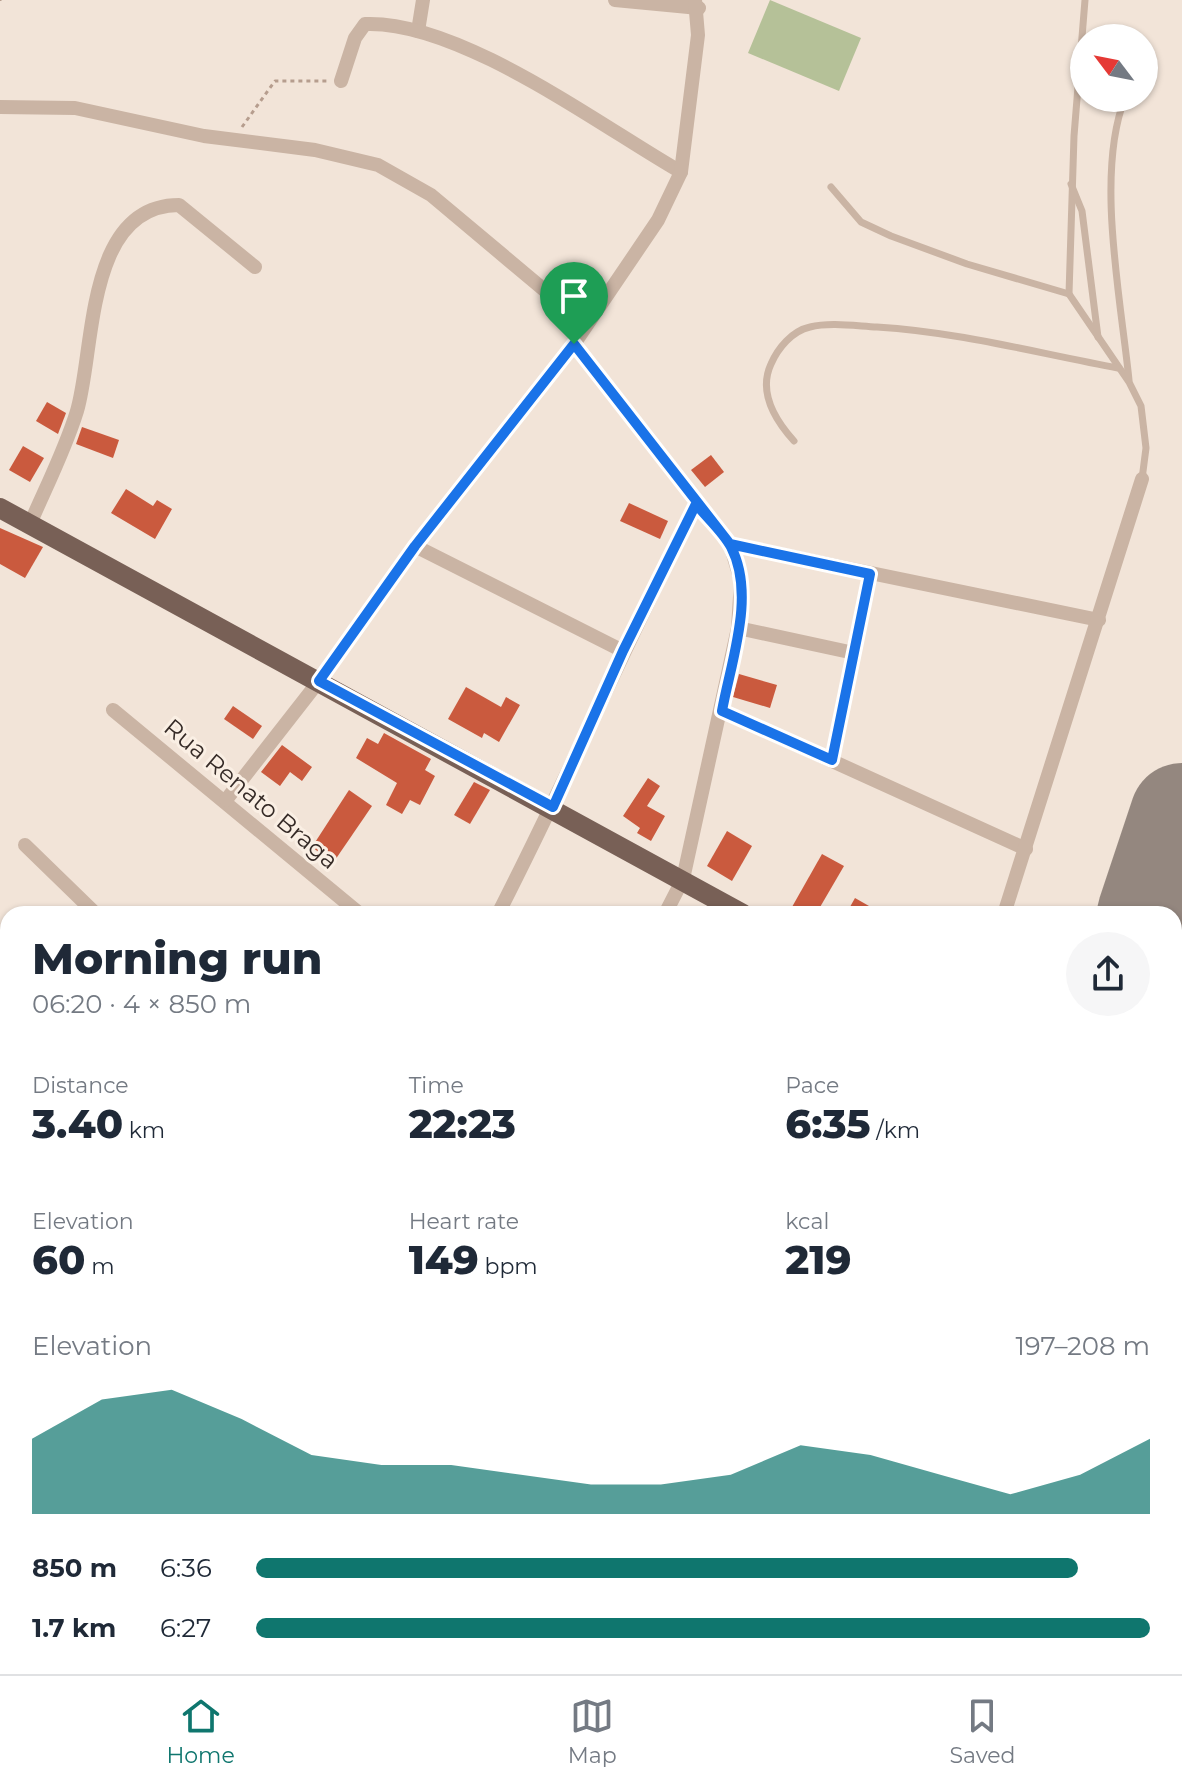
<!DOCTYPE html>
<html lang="en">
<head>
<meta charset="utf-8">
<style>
  :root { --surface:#fff; --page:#f6f6f7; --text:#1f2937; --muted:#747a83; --line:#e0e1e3; --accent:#0f766e }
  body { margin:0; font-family:Montserrat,sans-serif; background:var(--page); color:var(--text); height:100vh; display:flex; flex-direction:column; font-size:30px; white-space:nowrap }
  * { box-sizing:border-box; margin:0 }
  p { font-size:26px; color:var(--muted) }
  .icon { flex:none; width:44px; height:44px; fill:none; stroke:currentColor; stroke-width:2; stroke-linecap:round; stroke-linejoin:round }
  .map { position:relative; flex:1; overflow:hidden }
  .side { position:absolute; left:0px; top:906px; width:1182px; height:768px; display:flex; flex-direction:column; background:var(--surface); border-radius:24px 24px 0 0; box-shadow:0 2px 6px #0004 }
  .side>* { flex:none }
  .needle { width:52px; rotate:302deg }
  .tools { position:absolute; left:1070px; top:24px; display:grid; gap:16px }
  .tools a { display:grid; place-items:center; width:88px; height:88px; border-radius:50%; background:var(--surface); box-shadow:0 2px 6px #0004; font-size:40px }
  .pin { position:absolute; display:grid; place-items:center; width:68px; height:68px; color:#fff; margin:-82px -34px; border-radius:50% 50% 50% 0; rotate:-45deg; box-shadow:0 0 8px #0007 }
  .pin .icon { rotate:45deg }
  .round { display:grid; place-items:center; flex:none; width:84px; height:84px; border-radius:42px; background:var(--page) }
  .headline { display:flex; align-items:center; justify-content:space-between; height:136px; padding:0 32px }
  h1 { font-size:44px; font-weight:800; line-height:60px }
  .stats { display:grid; grid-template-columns:repeat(3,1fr); gap:12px; height:136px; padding:8px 32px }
  .stats div { display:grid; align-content:center }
  .stats b { font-size:40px; font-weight:800 }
  .stats small { font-size:22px; font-weight:400 }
  .stats p { font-size:22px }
  .chart { height:224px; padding:16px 32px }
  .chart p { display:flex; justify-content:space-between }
  .chart svg { width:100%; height:144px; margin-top:8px; fill:var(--accent); opacity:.7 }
  ul { padding:0 32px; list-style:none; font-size:26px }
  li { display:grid; grid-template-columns:128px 96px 1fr; align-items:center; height:60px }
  li i { height:20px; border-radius:10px; background:var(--accent) }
  .menu { display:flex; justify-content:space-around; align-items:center; height:112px; border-top:2px solid var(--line); background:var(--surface); font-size:22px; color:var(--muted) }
  .menu a { display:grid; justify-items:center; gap:4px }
  .menu .active { color:var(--accent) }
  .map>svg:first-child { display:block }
  .green { fill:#b5c198 }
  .water { fill:#76b0b0 }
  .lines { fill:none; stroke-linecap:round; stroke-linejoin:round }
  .runway { stroke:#94877f; stroke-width:104 }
  .building { fill:#ca5a3e }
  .path { stroke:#b69d8e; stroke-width:3; stroke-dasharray:4 4; stroke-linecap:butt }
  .service { stroke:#cab4a4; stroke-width:7 }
  .minor { stroke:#cab4a4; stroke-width:14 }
  .primary { stroke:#786056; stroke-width:20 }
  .route-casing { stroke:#fff; stroke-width:16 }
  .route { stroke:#1a73e8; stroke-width:10 }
  .labels { text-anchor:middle; stroke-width:6; stroke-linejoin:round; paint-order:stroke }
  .street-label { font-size:24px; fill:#352a26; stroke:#faefe4 }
</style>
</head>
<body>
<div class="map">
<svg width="1182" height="1674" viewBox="0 0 1182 1674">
  <rect width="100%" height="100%" fill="#f2e4d8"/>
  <!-- green -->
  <polygon class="green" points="770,0 861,38 839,91 748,53"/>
  <!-- water -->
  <polygon class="water" points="1174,1264 1182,1266 1182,1535 1174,1528"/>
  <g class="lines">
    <!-- runway -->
    <polyline class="runway" points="1149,914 1182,815"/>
  </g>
  <!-- building -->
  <g class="building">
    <polygon points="47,402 66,413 58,434 36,421"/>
    <polygon points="82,427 119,440 113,458 76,444"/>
    <polygon points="23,446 44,458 30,482 9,470"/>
    <polygon points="711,455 724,472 705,487 691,470"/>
    <polygon points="126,489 153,506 157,500 172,509 155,539 111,513"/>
    <polygon points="629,503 668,521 660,539 620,521"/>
    <polygon points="0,528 43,547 25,578 0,564"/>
    <polygon points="739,674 777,685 770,708 733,697"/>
    <polygon points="466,687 501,707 506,697 520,705 499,742 484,733 482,738 448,719"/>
    <polygon points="233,706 262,726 253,739 224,719"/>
    <polygon points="384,733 431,759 425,770 435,776 420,805 410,800 402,814 386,805 397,783 356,758 367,738 378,744"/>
    <polygon points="282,745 312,767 302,781 290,772 280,786 261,772"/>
    <polygon points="648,778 660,786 647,806 665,816 651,841 637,833 640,828 623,816"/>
    <polygon points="474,782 490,790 470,824 454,815"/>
    <polygon points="349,790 372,806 333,863 312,847"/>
    <polygon points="727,831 752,846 732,881 707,866"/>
    <polygon points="822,854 844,866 816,914 788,914"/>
    <polygon points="855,898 883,914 846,914"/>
  </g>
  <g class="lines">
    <!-- path -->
    <g class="path">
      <polyline points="0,1 0,0"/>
      <polyline points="242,127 275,81 327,81"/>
    </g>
    <!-- service -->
    <g class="service">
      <polyline points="1085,0 1074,136 1069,294 1129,382 1141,406 1146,448 1142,479"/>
      <path d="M1125,98c-30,75 -4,202 4,282"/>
      <polyline points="1071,184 1082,211 1098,337"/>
      <polyline points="831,187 861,222 891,236 967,264 1069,294"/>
      <path d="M794,441c-19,-21 -36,-49 -23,-77 7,-16 21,-33 39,-37 20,-5 46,-1 67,0 82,5 160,26 241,41"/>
      <polyline points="1174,1136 1182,1141"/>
    </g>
    <!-- minor -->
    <g class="minor">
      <polyline points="615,0 699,8"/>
      <polyline points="418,31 423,0"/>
      <path d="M341,81l14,-43 10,-14c94,-4 234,101 316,148"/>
      <polyline points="0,107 75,108 204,136 315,150 378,165 431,195 586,325"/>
      <polyline points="574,344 730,544 741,581 738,628 683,879 665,914"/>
      <path d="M30,524c16,-37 35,-74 47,-113 18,-60 8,-206 102,-206l76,62"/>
      <polyline points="730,544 1099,620"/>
      <polyline points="415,546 623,651"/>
      <polyline points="738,628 854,653"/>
      <polyline points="113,710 360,914"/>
      <polyline points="722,711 1026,849"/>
      <polyline points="832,760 870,574"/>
      <polyline points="226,800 319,681 415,546 574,344 658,220 681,172 698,35 695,0"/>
      <polyline points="25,845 96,914"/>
      <path d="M498,914c69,-135 130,-274 198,-410"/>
      <polyline points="1004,914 1142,479"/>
      <polyline points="0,999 8,1007"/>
      <polyline points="0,1238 8,1228"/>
      <polyline points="0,1276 8,1278"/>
      <polyline points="1174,1583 1182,1590"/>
      <polyline points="517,1666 518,1674"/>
      <polyline points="639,1666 670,1674"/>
      <polyline points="1006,1674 1006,1666"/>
    </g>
    <!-- primary -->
    <g class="primary">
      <polyline points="0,508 743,914"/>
      <polyline points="1174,1171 1182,1176"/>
    </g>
  </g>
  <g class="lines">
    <!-- route casing -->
    <g class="route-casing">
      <path id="route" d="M574,344l-159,202 -96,135 234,126 70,-156 73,-147c11,14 27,28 35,43 25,48 0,114 -9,164l110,49 38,-186 -140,-30 -156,-200"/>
    </g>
    <!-- route -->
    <use href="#route" class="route"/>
  </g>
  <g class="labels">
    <!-- street labels -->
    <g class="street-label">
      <text transform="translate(251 794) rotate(40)" y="8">Rua Renato Braga</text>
    </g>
  </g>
</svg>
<div class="tools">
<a><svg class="needle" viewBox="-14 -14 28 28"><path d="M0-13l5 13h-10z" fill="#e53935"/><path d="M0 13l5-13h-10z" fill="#747a83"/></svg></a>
</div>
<div class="pin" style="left:574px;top:344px;background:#1e9e55"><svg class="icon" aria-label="arrive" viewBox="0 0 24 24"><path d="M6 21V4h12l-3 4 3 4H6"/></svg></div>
<section class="side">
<div class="headline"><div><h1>Morning run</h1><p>06:20 · 4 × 850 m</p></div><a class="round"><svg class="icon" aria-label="share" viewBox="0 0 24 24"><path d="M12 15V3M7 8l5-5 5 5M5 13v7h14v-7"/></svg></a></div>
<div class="stats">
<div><p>Distance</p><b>3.40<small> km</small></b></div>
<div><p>Time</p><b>22:23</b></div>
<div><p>Pace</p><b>6:35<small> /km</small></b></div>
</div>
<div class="stats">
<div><p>Elevation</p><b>60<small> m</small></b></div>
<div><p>Heart rate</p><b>149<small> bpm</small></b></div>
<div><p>kcal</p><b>219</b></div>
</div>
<div class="chart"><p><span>Elevation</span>197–208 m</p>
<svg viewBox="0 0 160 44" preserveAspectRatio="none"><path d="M0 44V21L10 9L20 6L30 15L40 26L50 29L60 29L70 32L80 35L90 35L100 32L110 23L120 26L130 32L140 38L150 32L160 21V44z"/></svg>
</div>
<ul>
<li><b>850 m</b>6:36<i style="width:92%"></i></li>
<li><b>1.7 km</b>6:27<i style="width:100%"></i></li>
</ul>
</section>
</div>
<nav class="menu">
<a class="active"><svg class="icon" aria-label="home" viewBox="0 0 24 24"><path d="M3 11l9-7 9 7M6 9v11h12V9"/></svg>Home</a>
<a><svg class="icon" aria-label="map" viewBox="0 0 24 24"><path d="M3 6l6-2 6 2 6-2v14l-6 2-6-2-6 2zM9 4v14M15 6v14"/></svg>Map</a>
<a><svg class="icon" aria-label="saved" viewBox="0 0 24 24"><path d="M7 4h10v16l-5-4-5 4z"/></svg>Saved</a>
</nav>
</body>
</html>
